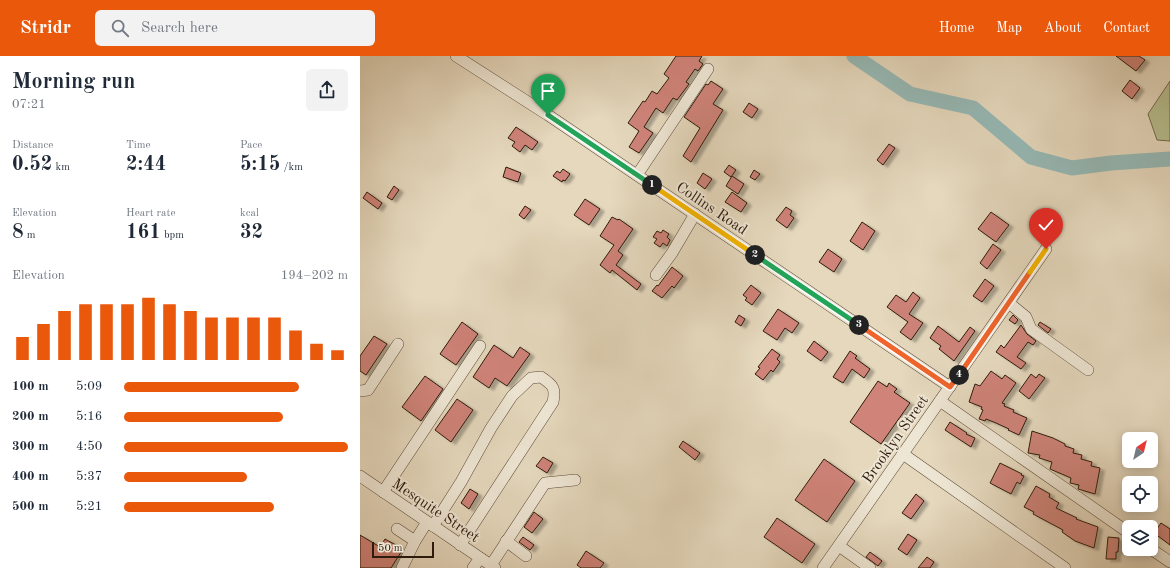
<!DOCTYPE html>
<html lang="en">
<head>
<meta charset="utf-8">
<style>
  :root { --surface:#fff; --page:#f2f2f3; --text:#1f2937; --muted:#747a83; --accent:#ea580c }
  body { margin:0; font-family:"Old Standard TT",serif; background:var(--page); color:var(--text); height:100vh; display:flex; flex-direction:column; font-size:15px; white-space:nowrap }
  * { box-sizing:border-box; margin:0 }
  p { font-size:13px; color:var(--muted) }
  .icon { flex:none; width:22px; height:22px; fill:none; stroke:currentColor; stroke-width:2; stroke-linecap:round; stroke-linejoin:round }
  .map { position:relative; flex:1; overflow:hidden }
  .side { display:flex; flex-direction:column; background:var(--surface); width:360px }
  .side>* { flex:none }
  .needle { width:26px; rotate:35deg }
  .tools { position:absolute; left:762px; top:376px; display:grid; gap:8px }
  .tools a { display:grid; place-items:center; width:36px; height:36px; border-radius:6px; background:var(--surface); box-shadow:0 2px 10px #0003; font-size:20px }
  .scale { position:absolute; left:12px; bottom:10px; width:62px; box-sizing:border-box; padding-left:4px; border:2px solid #2e1b0b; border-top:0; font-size:11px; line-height:14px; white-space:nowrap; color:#2e1b0b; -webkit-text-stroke:3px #eee6d4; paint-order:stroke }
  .pin { position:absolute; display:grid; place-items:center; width:34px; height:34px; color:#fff; margin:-41px -17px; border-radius:50% 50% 50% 0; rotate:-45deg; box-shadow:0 0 4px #0007 }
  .pin .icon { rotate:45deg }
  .km { position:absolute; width:20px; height:20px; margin:-10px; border-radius:50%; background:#222; color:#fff; font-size:11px; line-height:20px; text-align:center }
  .round { display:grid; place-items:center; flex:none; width:42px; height:42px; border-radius:6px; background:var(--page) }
  .head { display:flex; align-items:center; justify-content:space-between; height:68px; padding:0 12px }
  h1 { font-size:22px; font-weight:700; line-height:30px }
  .metrics { display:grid; grid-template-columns:repeat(3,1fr); gap:6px; height:68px; padding:4px 12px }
  .metrics div { display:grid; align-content:center }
  .metrics b { font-size:20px; font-weight:700 }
  .metrics small { font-size:11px; font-weight:400 }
  .metrics p { font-size:11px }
  .chart { height:112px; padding:8px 12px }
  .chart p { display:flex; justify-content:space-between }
  .chart svg { width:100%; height:72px; margin-top:4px; stroke:var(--accent); stroke-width:6 }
  ul { padding:0 12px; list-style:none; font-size:13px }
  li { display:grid; grid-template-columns:64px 48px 1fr; align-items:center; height:30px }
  li i { height:10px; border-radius:5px; background:var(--accent) }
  header { display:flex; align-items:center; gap:24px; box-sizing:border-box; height:56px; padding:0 20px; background:var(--accent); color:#fff }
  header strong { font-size:19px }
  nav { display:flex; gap:22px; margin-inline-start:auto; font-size:14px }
  .search { width:280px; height:36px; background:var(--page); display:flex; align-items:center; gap:10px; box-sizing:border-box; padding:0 14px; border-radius:6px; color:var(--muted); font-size:15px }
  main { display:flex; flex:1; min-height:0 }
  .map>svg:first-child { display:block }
  .green { fill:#b7be8f; stroke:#726c4d }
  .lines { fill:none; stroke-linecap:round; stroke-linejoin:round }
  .river { stroke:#96b9b6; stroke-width:15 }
  .building { fill:#cf8379; stroke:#2e1b0b; filter:url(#shadow) }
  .minor-casing { stroke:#5c4a38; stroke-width:12 }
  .minor { stroke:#eee6d4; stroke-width:11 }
  .split-1-casing { stroke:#fff; stroke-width:8 }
  .split-2-casing { stroke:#fff; stroke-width:8 }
  .split-3-casing { stroke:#fff; stroke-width:8 }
  .split-4-casing { stroke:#fff; stroke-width:8 }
  .split-5-casing { stroke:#fff; stroke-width:8 }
  .split-6-casing { stroke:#fff; stroke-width:8 }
  .split-1 { stroke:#22a559; stroke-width:5 }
  .split-2 { stroke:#f5b400; stroke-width:5 }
  .split-3 { stroke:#22a559; stroke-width:5 }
  .split-4 { stroke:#f0652b; stroke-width:5 }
  .split-5 { stroke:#f0652b; stroke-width:5 }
  .split-6 { stroke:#f5b400; stroke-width:5 }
  .labels { text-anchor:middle; stroke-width:4; stroke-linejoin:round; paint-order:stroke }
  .street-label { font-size:15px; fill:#2e1b0b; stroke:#eee6d4 }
</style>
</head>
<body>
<header>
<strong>Stridr</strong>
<div class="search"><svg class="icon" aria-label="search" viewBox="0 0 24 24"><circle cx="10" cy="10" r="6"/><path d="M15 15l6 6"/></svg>Search here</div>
<nav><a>Home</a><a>Map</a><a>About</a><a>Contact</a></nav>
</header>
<main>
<section class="side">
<div class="head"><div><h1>Morning run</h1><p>07:21</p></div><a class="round"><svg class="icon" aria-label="share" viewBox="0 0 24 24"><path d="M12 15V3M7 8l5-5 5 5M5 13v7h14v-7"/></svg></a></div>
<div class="metrics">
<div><p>Distance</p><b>0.52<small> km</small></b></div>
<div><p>Time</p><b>2:44</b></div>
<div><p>Pace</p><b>5:15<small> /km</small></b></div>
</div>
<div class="metrics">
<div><p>Elevation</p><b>8<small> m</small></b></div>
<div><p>Heart rate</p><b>161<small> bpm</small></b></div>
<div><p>kcal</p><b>32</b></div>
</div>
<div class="chart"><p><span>Elevation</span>194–202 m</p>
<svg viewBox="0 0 160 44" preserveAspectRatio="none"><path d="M5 44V30M15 44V22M25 44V14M35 44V10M45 44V10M55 44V10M65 44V6M75 44V10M85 44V14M95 44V18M105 44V18M115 44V18M125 44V18M135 44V26M145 44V34M155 44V38"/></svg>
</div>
<ul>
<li><b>100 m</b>5:09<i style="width:78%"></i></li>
<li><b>200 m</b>5:16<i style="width:71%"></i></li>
<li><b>300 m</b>4:50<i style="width:100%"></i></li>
<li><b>400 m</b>5:37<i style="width:55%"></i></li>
<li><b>500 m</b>5:21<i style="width:67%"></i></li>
</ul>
</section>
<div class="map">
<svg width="810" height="512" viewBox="0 0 810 512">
  <defs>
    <filter id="shadow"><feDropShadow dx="4.5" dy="2.5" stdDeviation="1" flood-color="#0004"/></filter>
  </defs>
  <rect width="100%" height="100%" fill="#e5d8bd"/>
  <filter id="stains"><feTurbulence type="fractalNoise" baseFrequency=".005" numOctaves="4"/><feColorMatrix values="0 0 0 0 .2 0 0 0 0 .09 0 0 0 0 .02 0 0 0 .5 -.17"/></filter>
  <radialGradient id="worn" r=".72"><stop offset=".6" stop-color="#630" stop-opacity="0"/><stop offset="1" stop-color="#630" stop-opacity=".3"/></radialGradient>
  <!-- green -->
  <polygon class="green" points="810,25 810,85 797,84 788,58"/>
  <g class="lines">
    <!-- river -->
    <polyline class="river" points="494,0 550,38 613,52 671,101 712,112 751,107 810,103"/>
  </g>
  <!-- building -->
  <g class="building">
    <polygon points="316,0 342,0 339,5 343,8 338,15 335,13 326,26 329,28 317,44 313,42 303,57 296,52 284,71 293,77 279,97 269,91 279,75 268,67 283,45 285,46 292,35 297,38 309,22 304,18"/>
    <polygon points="756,0 779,0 785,4 776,15"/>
    <polygon points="770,24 780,32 772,43 762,35"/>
    <polygon points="351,25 363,33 353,48 363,54 331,106 323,100 340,72 324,61 346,28 348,29"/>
    <polygon points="389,47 398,53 392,62 383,56"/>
    <polygon points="156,71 178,86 172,94 165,89 160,96 152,90 155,86 148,82"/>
    <polygon points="529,88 535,92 523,109 517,104"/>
    <polygon points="369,109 376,114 371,121 364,116"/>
    <polygon points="146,111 161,117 158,126 143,121"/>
    <polygon points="203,113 210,118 205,125 203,124 202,126 193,120 197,115 200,117"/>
    <polygon points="394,114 400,118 395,124 390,121"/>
    <polygon points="343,117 352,123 345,133 337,127"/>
    <polygon points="372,120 384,128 378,138 366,130"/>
    <polygon points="34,130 39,134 32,144 27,141"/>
    <polygon points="7,136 22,147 18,153 3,142"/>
    <polygon points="372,136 387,147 381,156 365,146"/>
    <polygon points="225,143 240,153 229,169 214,159"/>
    <polygon points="165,150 171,154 164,163 159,159"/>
    <polygon points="426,151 432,155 430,159 434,162 427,172 416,164"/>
    <polygon points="631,156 649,169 636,186 618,173"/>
    <polygon points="252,161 258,164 259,163 273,173 258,195 263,199 256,209 281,228 277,234 252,214 250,217 240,209 254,189 240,180"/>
    <polygon points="502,166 515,175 503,194 490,185"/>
    <polygon points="303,174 309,178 307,181 310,184 307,190 303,187 300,191 294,187 297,183 293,181 297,175 301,177"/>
    <polygon points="633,188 641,194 627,213 620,207"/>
    <polygon points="468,193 482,203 474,216 459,206"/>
    <polygon points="312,211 323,220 314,232 312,230 302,242 292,235 297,229 298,230"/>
    <polygon points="625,223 634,230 622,246 613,240"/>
    <polygon points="391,229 401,237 392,249 385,244 387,242 383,239"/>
    <polygon points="553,236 560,242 549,258 563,267 551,284 540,276 548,266 527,251 536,239 546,246"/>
    <polygon points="418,253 439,267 432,277 425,272 417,284 403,275"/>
    <polygon points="379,259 385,263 381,270 375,266"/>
    <polygon points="653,259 658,264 655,268 649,264"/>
    <polygon points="102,266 118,278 96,309 80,298"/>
    <polygon points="680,266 691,273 688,277 678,269"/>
    <polygon points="661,269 667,278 676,285 673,289 668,286 657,301 666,307 661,313 636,296 641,289 644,292"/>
    <polygon points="578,270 599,286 610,271 615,275 594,305 579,293 581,290 570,282"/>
    <polygon points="14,280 27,288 6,319 0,315 0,300"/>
    <polygon points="454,285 468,296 461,305 447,295"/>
    <polygon points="134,289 153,302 160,291 170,298 147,330 135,322 129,332 113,321"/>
    <polygon points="412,293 420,299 417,303 420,306 413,316 411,314 403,324 395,318 400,312 398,311"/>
    <polygon points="490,295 497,300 495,302 510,313 504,322 492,313 483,327 473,321"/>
    <polygon points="631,315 642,323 645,319 656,327 642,347 645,348 644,350 654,354 653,356 667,362 659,379 648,374 649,373 636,367 626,363 625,365 619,363 623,354 621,353 622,351 609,346 615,328 620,330"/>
    <polygon points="671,318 676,322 679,318 685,322 669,343 659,335"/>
    <polygon points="65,320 83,333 61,365 42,351"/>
    <polygon points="518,325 527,331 529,327 537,333 534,336 550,347 521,388 490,366"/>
    <polygon points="97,343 113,354 91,386 75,374"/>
    <polygon points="590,366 607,377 606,378 615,382 611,391 585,374"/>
    <polygon points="672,375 693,382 705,388 705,390 714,393 713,397 722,399 721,403 732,406 731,410 740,412 735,438 718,433 719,429 710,427 711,422 690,413 692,406 679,402 680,399 668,397"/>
    <polygon points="323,385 340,397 335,404 319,391"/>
    <polygon points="183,401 193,407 187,417 176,410"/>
    <polygon points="464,403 495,425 467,466 435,444"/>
    <polygon points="640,407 662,418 661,419 664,420 660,428 657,426 651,438 630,427"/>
    <polygon points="676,430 690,438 689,441 699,447 696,452 717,462 716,463 738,471 734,492 715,485 702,476 703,474 673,458 674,456 664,451"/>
    <polygon points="110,433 118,438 109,453 101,447"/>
    <polygon points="556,438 564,445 551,463 542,457"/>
    <polygon points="174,456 183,463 172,477 164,471"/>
    <polygon points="417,462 455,488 442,507 404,481"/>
    <polygon points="801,467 810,473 810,489 794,477"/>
    <polygon points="548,478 557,484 547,499 538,493"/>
    <polygon points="0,479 20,491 25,483 43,493 31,512 0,512"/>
    <polygon points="163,481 174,489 170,494 159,486"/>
    <polygon points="748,481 759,482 758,496 756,496 756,503 746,503"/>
    <polygon points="226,495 244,507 240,512 221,512 217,509"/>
    <polygon points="510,496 522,505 518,510 506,501"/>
    <polygon points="567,501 574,506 570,512 558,512"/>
  </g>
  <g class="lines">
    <!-- minor casing -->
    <g class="minor-casing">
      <g id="minor">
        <polyline points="96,0 188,59 590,331"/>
        <polyline points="277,119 348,13"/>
        <polyline points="296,219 312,197 335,158"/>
        <polyline points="649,247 666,261 671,273 728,314"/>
        <polyline points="0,335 8,334 38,288"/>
        <polyline points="580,345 769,477"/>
        <polyline points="543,398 705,512"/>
        <polyline points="0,420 135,512"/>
        <polyline points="23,436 120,290"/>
        <path d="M73,470l28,-44 30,-54 21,-32 19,-18 10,-1c12,8 15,11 12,25l-93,143"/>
        <polyline points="37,473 55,485"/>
        <polyline points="146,485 166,500"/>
        <polyline points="479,490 510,512"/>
        <polyline points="791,493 810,506"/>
        <polyline points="131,509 185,427 215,424"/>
        <polyline points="42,512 55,485 67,466"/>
        <polyline points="113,512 120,502"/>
        <polyline points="463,512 686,193"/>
      </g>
    </g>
    <!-- minor -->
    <use href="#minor" class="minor"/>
  </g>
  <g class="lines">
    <!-- split-1 casing -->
    <g class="split-1-casing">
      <polyline id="split-1" points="188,59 292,129"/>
    </g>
    <!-- split-2 casing -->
    <g class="split-2-casing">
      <polyline id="split-2" points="292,129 395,199"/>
    </g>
    <!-- split-3 casing -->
    <g class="split-3-casing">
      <polyline id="split-3" points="395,199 499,269"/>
    </g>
    <!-- split-4 casing -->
    <g class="split-4-casing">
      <polyline id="split-4" points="499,269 590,331 599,319"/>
    </g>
    <!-- split-5 casing -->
    <g class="split-5-casing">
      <polyline id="split-5" points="599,319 670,216"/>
    </g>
    <!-- split-6 casing -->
    <g class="split-6-casing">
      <polyline id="split-6" points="670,216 686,193"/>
    </g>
    <!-- split-1 -->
    <use href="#split-1" class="split-1"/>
    <!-- split-2 -->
    <use href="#split-2" class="split-2"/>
    <!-- split-3 -->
    <use href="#split-3" class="split-3"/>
    <!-- split-4 -->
    <use href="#split-4" class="split-4"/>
    <!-- split-5 -->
    <use href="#split-5" class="split-5"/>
    <!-- split-6 -->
    <use href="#split-6" class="split-6"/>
  </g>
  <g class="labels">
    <!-- street labels -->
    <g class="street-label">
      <text transform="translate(352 152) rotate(34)" y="5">Collins Road</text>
      <text transform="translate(535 383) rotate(-55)" y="5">Brooklyn Street</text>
      <text transform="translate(76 454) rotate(34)" y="5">Mesquite Street</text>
    </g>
  </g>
  <rect width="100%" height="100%" filter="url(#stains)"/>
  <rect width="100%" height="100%" fill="url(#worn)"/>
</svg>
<div class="tools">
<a><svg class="needle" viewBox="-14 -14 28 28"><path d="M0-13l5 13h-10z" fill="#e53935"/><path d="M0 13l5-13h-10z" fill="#747a83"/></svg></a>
<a><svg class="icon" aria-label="locate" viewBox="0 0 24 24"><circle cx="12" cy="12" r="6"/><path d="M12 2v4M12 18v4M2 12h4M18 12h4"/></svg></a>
<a><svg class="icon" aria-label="layers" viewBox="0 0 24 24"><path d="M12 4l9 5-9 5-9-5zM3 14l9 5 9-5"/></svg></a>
</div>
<div class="scale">50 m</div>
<div class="pin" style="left:188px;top:59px;background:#1e9e55"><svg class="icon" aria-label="arrive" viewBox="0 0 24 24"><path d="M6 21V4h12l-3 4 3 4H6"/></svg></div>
<div class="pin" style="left:686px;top:193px;background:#d93025"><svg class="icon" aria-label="check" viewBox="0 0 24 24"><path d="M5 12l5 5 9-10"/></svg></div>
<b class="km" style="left:292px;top:129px">1</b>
<b class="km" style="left:395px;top:199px">2</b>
<b class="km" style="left:499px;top:269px">3</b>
<b class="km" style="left:599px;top:319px">4</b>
</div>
</main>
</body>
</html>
